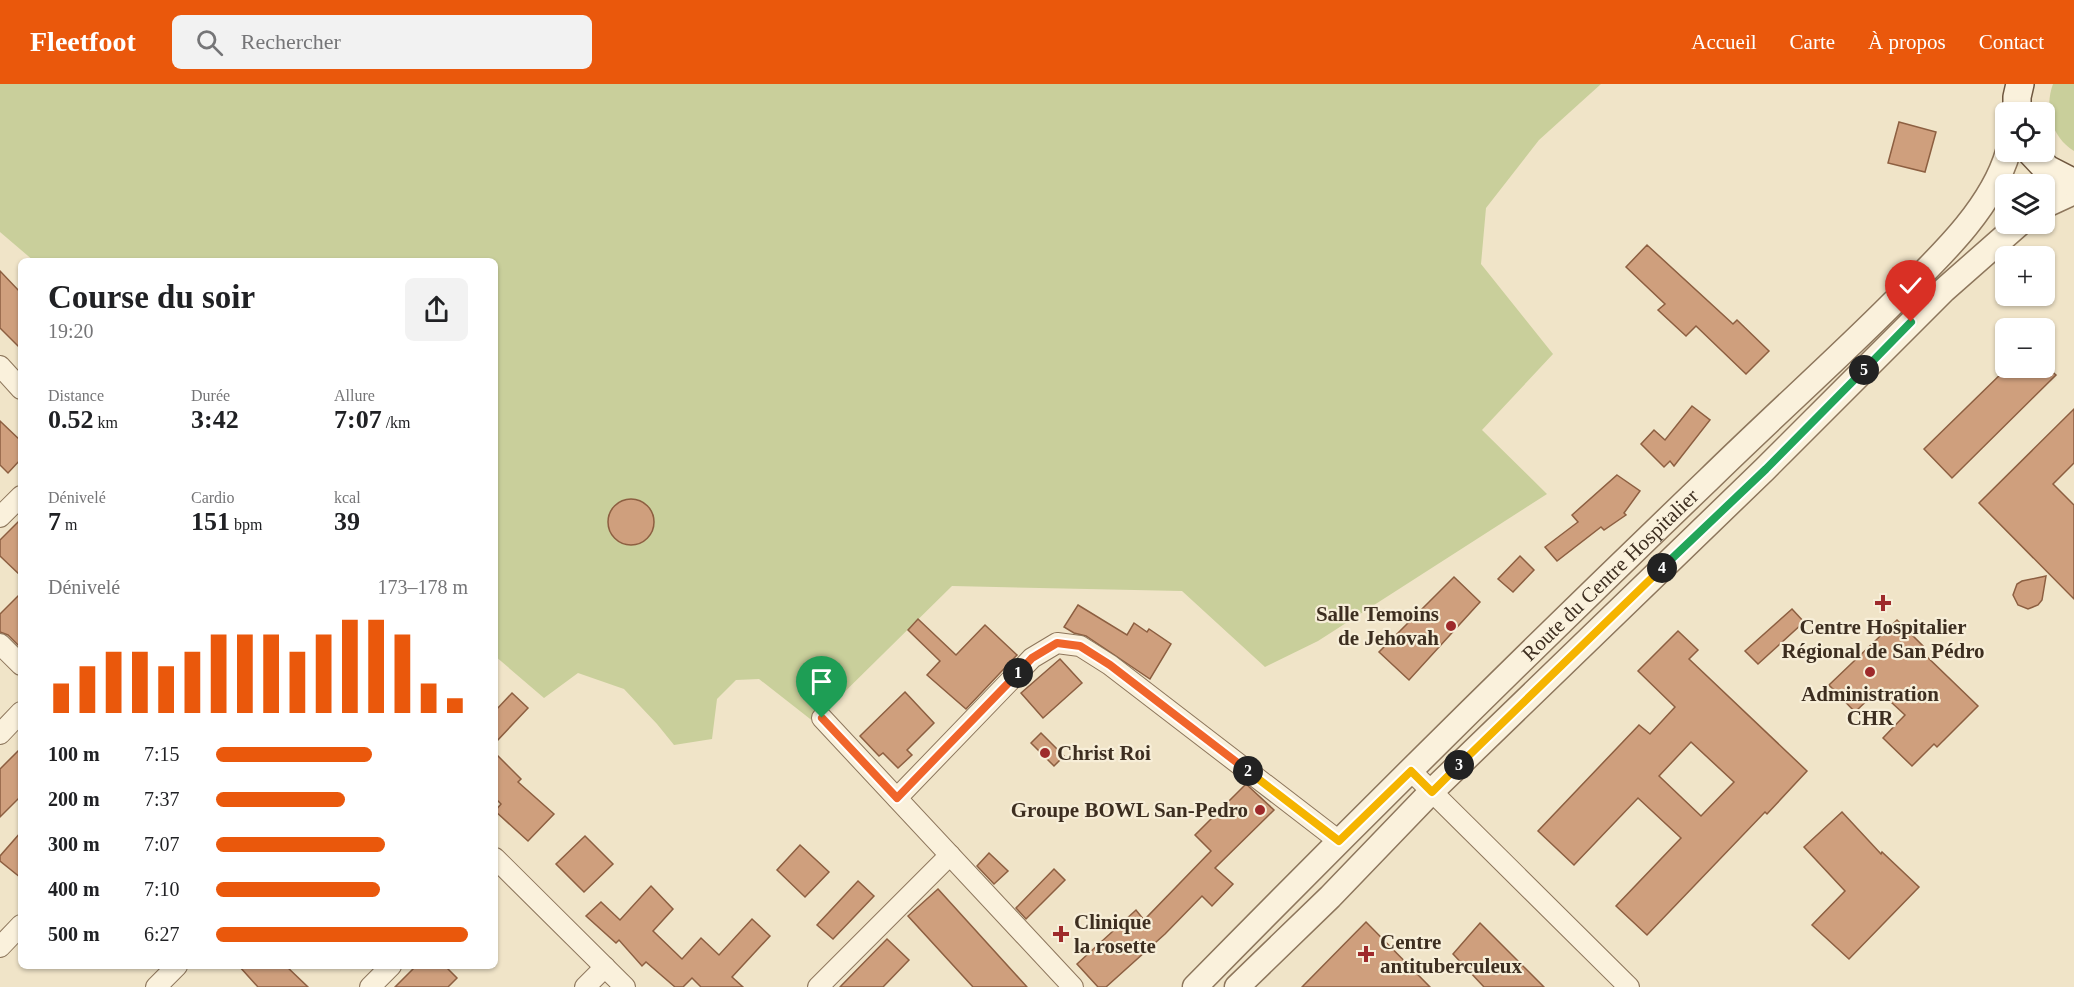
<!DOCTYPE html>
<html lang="fr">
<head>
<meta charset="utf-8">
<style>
  :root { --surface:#fff; --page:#f2f2f2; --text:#202124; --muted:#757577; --accent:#ea580c }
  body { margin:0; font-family:Georgia,serif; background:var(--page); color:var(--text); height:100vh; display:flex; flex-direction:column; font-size:22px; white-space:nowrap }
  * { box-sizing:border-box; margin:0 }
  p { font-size:20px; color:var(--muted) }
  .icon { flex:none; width:33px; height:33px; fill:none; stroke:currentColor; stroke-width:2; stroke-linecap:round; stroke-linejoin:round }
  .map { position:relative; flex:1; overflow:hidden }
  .drawer { position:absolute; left:18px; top:174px; width:480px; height:711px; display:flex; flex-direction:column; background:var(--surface); border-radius:9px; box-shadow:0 2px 4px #0004 }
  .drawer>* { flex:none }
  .buttons { position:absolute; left:1995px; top:18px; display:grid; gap:12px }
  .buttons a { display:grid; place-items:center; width:60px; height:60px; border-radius:9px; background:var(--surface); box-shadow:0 2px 4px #0004; font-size:30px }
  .pin { position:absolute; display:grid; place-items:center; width:51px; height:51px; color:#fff; margin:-62px -26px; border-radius:50% 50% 50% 0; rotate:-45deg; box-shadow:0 0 6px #0007 }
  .pin .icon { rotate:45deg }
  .km { position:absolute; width:30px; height:30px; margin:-15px; border-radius:50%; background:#222; color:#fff; font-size:16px; line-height:30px; text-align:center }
  .round { display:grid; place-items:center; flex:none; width:63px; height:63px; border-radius:9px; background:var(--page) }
  .overview { display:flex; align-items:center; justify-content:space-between; height:102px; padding:0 30px }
  h1 { font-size:33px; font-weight:700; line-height:45px }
  .stats { display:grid; grid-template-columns:repeat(3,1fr); gap:9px; height:102px; padding:6px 30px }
  .stats div { display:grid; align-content:center }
  .stats b { font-size:26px; font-weight:700 }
  .stats small { font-size:16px; font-weight:400 }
  .stats p { font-size:16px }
  .chart { height:168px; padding:12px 30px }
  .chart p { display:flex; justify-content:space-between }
  .chart svg { width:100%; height:108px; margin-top:6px; stroke:var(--accent); stroke-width:6 }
  ul { padding:0 30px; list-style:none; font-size:20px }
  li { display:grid; grid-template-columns:96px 72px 1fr; align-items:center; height:45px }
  li i { height:15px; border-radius:8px; background:var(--accent) }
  header { display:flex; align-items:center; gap:36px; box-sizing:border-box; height:84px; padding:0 30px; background:var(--accent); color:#fff }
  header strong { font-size:28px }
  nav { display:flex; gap:33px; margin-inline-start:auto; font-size:21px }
  .search { width:420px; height:54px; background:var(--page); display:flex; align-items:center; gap:15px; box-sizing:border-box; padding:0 21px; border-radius:9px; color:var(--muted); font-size:22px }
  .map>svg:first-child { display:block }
  .green { fill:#c9cf9b }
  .building { fill:#cf9f7d; stroke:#8d5f41; stroke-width:1.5; fill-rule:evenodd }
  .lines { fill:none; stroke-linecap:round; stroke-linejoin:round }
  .minor-casing { stroke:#8d765c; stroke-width:22 }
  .tertiary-casing { stroke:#8d765c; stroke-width:27 }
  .secondary-casing { stroke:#6f573f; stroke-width:30 }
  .minor { stroke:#faf1dc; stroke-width:20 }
  .tertiary { stroke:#faf1dc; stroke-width:24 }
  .secondary { stroke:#faf1dc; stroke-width:27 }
  .split-1-casing { stroke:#fff; stroke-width:12 }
  .split-2-casing { stroke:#fff; stroke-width:12 }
  .split-3-casing { stroke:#fff; stroke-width:12 }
  .split-4-casing { stroke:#fff; stroke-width:12 }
  .split-5-casing { stroke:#fff; stroke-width:12 }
  .split-6-casing { stroke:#fff; stroke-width:12 }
  .split-1 { stroke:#f0652b; stroke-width:8 }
  .split-2 { stroke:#f0652b; stroke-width:8 }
  .split-3 { stroke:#f5b400; stroke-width:8 }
  .split-4 { stroke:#f5b400; stroke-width:8 }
  .split-5 { stroke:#22a559; stroke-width:8 }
  .split-6 { stroke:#22a559; stroke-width:8 }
  .poi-dot { fill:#9e2a2b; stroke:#f7eed8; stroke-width:2 }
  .labels { text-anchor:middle; stroke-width:4.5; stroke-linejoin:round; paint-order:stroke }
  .street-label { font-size:21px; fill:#3d2e20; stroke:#f7eed8 }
  .poi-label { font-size:21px; font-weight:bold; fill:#3d2e20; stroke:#f7eed8; text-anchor:start }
</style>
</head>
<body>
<header>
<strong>Fleetfoot</strong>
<div class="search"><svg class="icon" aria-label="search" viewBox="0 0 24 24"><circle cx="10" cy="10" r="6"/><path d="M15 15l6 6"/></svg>Rechercher</div>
<nav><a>Accueil</a><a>Carte</a><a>À propos</a><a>Contact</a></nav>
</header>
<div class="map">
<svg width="2074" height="903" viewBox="0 0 2074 903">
  <rect width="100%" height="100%" fill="#f0e4c8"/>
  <!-- green -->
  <g class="green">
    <polygon points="0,0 1601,0 1539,56 1486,124 1481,180 1553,270 1482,346 1547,410 1318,557 1265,583 1182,507 952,502 814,638 759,595 736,596 717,615 712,655 674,661 657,640 624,605 578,589 544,614 495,572 495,177 34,177 0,148"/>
    <path d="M2053,0h21v67c-23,-14 -30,-43 -21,-67z"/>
  </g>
  <!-- building -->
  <g class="building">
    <polygon points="1899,38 1936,48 1925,88 1888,79"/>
    <polygon points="1647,161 1733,240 1737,236 1769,267 1746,290 1696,242 1686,252 1658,226 1665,220 1626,183"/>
    <polygon points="0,187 21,209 21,265 0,244"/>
    <polygon points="2007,284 2048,284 2056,291 1952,394 1924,365"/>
    <polygon points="1692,322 1710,336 1674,382 1670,377 1664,383 1641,360 1654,346 1665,356"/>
    <polygon points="2074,325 2074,379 2053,400 2074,421 2074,515 1979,419"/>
    <polygon points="0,337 21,357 21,375 8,389 0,381"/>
    <polygon points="1617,391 1640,407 1624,429 1626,431 1604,446 1601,443 1557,477 1545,463 1578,438 1572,431"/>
    <circle cx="631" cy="438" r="23"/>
    <polygon points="21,435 21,492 0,472 0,456"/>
    <polygon points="1520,472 1534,486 1513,508 1498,495"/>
    <polygon points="2046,492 2042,516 2038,521 2028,525 2018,521 2013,511 2017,500 2022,497"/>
    <polygon points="1454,493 1480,518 1409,596 1379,568"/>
    <polygon points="21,509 21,564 8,551 0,548 0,530"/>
    <polygon points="1078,521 1127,551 1134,539 1147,548 1149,545 1171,560 1150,595 1086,552 1074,549 1064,543"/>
    <polygon points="1792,525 1804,538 1758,580 1745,567"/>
    <polygon points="918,535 956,571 985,541 1017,571 966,625 927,591 940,577 908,546"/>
    <polygon points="1897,536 1923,562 1919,565 1978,622 1937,663 1934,660 1912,682 1883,654 1905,631 1878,606 1855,628 1829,601"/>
    <path d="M1678,547l20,19 -9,9 118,112 -40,43 -2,-2 -118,123 -31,-29 65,-68 -43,-40 -64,67 -36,-34 101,-106 11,9 25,-27 -37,-36zM1691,658l43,40 -33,34 -42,-40z"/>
    <polygon points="1060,575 1082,599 1043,634 1021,609"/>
    <polygon points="905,608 934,639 907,666 912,671 898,684 883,669 879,672 860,652"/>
    <polygon points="512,609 528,624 495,659 495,627"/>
    <polygon points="1041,649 1064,672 1054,682 1031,659"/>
    <polygon points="21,664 21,712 0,733 0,685"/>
    <polygon points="495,669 521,695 518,698 554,730 528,757 495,727 501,720 495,714"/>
    <polygon points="1246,700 1274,726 1215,784 1233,800 1212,822 1202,812 1165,850 1106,903 1098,903 1077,880 1136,826 1144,836 1211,767 1195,751"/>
    <polygon points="1842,728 1881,770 1882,768 1919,803 1849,875 1812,841 1845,807 1804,763"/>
    <polygon points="21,748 21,794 0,777 0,772"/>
    <polygon points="585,752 613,780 584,808 556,780"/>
    <polygon points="800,761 829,788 805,813 777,786"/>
    <polygon points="989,769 1008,787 994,800 977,782"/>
    <polygon points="1054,785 1065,796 1026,835 1016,824"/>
    <polygon points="858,797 874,812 833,855 817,841"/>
    <polygon points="651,802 673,825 653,847 682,875 701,854 719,871 752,835 770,852 732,893 743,903 701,903 692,894 683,903 675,903 646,878 642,882 619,856 616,859 586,832 601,818 620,836"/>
    <polygon points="938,805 1027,903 973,903 908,832"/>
    <polygon points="1366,838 1430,903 1302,903"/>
    <polygon points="1480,839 1544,903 1484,903 1453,870"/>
    <polygon points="887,855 909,876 883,903 840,903"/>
    <polygon points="239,882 286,882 308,903 258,903"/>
    <polygon points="416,882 445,882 457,894 448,903 395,903"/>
  </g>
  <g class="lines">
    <!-- minor casing -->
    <g class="minor-casing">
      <g id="minor">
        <polyline points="0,282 21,305"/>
        <polyline points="0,433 21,412"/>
        <polyline points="0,560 21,581"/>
        <polyline points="822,634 1073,903"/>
        <polyline points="0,650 21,628"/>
        <polyline points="1411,687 1629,903"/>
        <polyline points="897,714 1032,574 1057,559 1080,562 1110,581 1339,757"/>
        <polyline points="495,774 625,903"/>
        <polyline points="0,863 21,841"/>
        <polyline points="156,903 177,882"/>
        <polyline points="370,903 391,882"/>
        <polyline points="585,903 605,883"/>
        <polyline points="818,903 950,771"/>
      </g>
    </g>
    <!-- tertiary casing -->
    <g class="tertiary-casing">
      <g id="tertiary">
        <polyline points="2044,122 2074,108"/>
        <path id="s1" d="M1195,903c169,-172 340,-341 514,-508 60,-59 123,-115 183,-175 42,-42 99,-93 116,-152"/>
        <polyline points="1237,903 1330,813 1432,707 1765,385 1944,206 2019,140"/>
      </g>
    </g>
    <!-- secondary casing -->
    <g class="secondary-casing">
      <g id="secondary">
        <polyline points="2017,28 2017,13 2020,0"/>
        <polyline points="2031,68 2047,85 2074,99"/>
      </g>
    </g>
    <!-- minor -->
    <use href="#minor" class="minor"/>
    <!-- tertiary -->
    <use href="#tertiary" class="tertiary"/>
    <!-- secondary -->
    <use href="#secondary" class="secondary"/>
  </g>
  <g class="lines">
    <!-- split-1 casing -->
    <g class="split-1-casing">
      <polyline id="split-1" points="822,634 897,714 1018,589"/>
    </g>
    <!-- split-2 casing -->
    <g class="split-2-casing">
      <polyline id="split-2" points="1018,589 1032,574 1057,559 1080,562 1110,581 1248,687"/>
    </g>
    <!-- split-3 casing -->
    <g class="split-3-casing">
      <polyline id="split-3" points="1248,687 1339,757 1411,687 1432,708 1459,681"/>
    </g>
    <!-- split-4 casing -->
    <g class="split-4-casing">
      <polyline id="split-4" points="1459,681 1662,484"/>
    </g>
    <!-- split-5 casing -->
    <g class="split-5-casing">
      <polyline id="split-5" points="1662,484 1766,385 1864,286"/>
    </g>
    <!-- split-6 casing -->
    <g class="split-6-casing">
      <polyline id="split-6" points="1864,286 1911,238"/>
    </g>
    <!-- split-1 -->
    <use href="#split-1" class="split-1"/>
    <!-- split-2 -->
    <use href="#split-2" class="split-2"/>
    <!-- split-3 -->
    <use href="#split-3" class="split-3"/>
    <!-- split-4 -->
    <use href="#split-4" class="split-4"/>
    <!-- split-5 -->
    <use href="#split-5" class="split-5"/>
    <!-- split-6 -->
    <use href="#split-6" class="split-6"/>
  </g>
  <!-- markers -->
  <g class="poi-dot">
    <path d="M1880 510h6v6h6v6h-6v6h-6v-6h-6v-6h6z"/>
    <circle cx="1451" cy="542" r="6"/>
    <circle cx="1870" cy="588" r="6"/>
    <circle cx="1045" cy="669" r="6"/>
    <circle cx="1260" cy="726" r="6"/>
    <path d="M1058 841h6v6h6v6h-6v6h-6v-6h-6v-6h6z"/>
    <path d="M1363 861h6v6h6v6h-6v6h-6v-6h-6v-6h6z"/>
  </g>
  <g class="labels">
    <!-- street labels -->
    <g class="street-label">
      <text dy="7" stroke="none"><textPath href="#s1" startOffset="585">Route du Centre Hospitalier</textPath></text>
    </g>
    <!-- poi labels -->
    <g class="poi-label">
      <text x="1439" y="537" text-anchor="end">Salle Temoins<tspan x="1439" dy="24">de Jehovah</tspan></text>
      <text x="1883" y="550" text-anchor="middle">Centre Hospitalier<tspan x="1883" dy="24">Régional de San Pédro</tspan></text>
      <text x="1870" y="617" text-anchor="middle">Administration<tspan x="1870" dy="24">CHR</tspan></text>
      <text x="1057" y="676">Christ Roi</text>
      <text x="1248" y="733" text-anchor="end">Groupe BOWL San-Pedro</text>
      <text x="1074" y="845">Clinique<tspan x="1074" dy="24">la rosette</tspan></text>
      <text x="1380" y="865">Centre<tspan x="1380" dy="24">antituberculeux</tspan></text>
    </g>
  </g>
</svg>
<div class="buttons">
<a><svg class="icon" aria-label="locate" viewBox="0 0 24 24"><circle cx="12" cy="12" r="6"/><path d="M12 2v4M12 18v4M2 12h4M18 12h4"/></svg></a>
<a><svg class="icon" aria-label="layers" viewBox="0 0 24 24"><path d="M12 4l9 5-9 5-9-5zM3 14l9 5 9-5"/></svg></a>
<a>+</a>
<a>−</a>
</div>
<div class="pin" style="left:822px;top:634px;background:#1e9e55"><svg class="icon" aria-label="arrive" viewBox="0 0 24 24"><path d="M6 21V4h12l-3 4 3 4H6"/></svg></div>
<div class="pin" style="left:1911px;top:238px;background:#d93025"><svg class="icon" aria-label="check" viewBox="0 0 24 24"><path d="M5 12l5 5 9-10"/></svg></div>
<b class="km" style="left:1018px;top:589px">1</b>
<b class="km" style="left:1248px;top:687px">2</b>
<b class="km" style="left:1459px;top:681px">3</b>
<b class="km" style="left:1662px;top:484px">4</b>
<b class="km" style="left:1864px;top:286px">5</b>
<section class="drawer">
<div class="overview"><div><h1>Course du soir</h1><p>19:20</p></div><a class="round"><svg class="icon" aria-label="share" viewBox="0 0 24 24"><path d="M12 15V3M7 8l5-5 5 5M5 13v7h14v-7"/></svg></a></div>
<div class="stats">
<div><p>Distance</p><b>0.52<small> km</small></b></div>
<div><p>Durée</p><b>3:42</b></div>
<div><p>Allure</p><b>7:07<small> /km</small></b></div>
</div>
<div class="stats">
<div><p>Dénivelé</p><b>7<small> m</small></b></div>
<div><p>Cardio</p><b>151<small> bpm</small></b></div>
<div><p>kcal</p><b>39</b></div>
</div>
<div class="chart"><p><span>Dénivelé</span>173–178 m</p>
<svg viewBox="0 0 160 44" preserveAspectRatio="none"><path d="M5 44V32M15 44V25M25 44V19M35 44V19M45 44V25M55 44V19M65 44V12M75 44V12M85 44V12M95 44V19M105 44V12M115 44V6M125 44V6M135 44V12M145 44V32M155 44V38"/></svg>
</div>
<ul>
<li><b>100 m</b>7:15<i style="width:62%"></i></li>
<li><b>200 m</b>7:37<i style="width:51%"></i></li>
<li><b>300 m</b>7:07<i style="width:67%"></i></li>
<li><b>400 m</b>7:10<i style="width:65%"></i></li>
<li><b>500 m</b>6:27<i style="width:100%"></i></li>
</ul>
</section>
</div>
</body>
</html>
